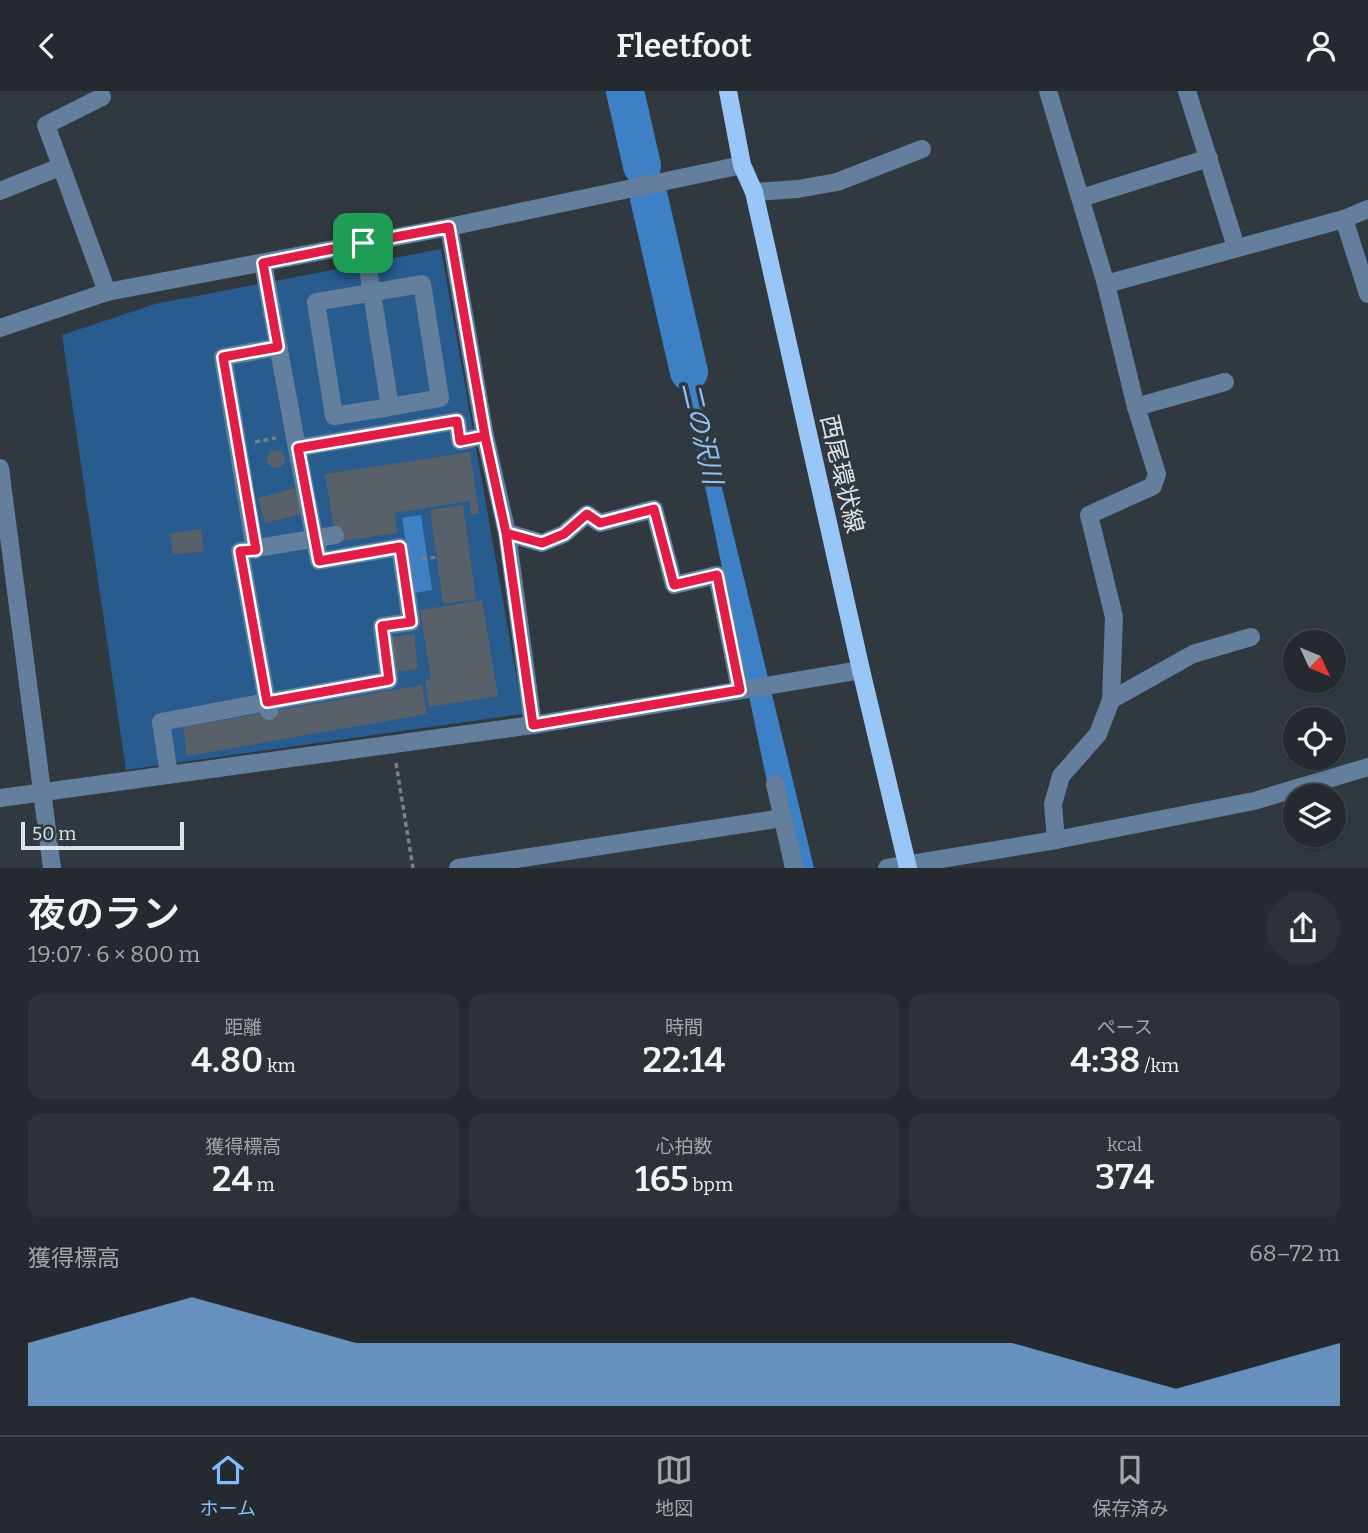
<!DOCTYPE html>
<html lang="ja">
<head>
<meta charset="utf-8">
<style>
  :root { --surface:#242a30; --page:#2c3238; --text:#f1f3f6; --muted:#a3a7ab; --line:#41464c; --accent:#82bcfa }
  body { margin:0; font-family:Bitter,"Noto Sans JP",serif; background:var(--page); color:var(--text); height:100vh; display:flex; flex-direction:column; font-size:26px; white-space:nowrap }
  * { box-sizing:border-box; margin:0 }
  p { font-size:23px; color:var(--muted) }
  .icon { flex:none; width:38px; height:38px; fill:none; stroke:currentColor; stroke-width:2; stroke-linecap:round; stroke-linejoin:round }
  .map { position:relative; height:777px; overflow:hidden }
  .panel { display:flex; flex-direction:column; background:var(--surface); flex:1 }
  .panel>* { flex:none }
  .needle { width:46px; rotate:134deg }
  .fabs { position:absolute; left:1283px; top:539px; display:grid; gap:14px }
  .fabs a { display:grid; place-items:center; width:63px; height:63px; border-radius:50%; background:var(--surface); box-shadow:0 2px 5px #0004,0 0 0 2px var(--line); font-size:35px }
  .scale { position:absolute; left:21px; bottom:18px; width:163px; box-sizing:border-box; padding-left:7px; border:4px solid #dee3e8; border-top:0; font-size:19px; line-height:24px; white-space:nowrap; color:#dee3e8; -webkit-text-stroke:5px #303840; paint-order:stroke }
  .pin { position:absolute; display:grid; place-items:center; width:60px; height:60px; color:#fff; margin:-30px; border-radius:14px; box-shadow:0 4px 10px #0006 }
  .round { display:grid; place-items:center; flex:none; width:74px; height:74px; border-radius:37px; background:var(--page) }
  .headline { display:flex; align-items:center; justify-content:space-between; height:119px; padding:0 28px }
  h1 { font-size:38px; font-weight:600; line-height:52px }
  .stats { display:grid; grid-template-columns:repeat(3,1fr); gap:10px; height:119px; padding:7px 28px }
  .stats div { display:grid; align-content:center; border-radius:14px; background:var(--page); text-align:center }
  .stats b { font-size:35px; font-weight:600 }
  .stats small { font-size:19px; font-weight:400 }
  .stats p { font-size:19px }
  .chart { height:196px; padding:14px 28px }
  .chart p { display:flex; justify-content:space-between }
  .chart svg { width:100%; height:126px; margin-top:7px; fill:var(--accent); opacity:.7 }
  header { display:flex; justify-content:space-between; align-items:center; height:91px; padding:0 28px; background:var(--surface); font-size:32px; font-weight:600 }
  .menu { display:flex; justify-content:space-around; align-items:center; height:98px; border-top:2px solid var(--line); background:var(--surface); font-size:19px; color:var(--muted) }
  .menu a { display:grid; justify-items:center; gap:4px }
  .menu .selected { color:var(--accent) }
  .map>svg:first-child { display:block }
  .green { fill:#285b8e }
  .water { fill:#3d80c5 }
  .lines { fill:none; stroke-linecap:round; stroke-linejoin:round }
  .river { stroke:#3d80c5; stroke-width:38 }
  .building { fill:#586069 }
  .path { stroke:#797f86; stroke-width:3.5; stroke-dasharray:5 3.5; stroke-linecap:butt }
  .minor { stroke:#647f9e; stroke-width:18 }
  .major { stroke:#98c6f7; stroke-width:18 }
  .route-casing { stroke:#fff; stroke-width:14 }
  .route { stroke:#e11d48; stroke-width:9 }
  .labels { text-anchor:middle; stroke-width:7; stroke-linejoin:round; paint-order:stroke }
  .street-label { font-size:24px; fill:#dee3e8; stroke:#303840 }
  .water-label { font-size:26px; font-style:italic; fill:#91c3f9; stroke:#303840 }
</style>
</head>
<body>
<header><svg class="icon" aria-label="back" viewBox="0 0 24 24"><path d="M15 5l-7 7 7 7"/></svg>Fleetfoot<svg class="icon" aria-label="person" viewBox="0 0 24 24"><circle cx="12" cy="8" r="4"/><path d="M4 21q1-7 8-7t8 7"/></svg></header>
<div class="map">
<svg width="1368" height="777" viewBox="0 0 1368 777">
  <rect width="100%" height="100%" fill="#303840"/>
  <!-- green -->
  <polygon class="green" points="441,158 523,623 126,679 62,244 155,213"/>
  <!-- water -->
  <g class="water">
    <polygon points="670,228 682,231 814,777 785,777"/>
    <polygon points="421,424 432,499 414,502 402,427"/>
  </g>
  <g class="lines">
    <!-- river -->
    <g class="river">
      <polyline points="625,0 642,75"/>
      <polyline points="649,107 689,281"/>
    </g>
  </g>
  <!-- building -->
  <g class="building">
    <circle cx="276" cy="368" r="9"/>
    <polygon points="470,361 479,422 471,424 469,410 395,422 397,442 336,451 325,383"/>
    <polygon points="295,397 302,423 265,432 258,407"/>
    <polygon points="463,414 476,508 443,513 430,419"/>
    <polygon points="201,438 204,460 173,464 170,443"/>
    <polygon points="482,509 498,605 429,616 425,589 431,588 420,519"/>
    <polygon points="414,543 418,578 396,581 391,546"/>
    <polygon points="422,594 427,623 187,665 183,636"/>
  </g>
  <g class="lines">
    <!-- path -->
    <g class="path">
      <polyline points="255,351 276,347"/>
      <polyline points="422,468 437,466"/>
      <polyline points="396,672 413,777"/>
    </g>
    <!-- minor -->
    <g class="minor">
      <polyline points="1048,0 1106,193 1136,316 1157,383 1153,395 1089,424 1114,526 1111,609"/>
      <polyline points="1187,0 1236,156"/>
      <polyline points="102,6 46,34 107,201"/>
      <polyline points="0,100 60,76"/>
      <polyline points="754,101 798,98 837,91 922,58"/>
      <polyline points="1081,107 1209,67"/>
      <polyline points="1344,128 1368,203"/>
      <polyline points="449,136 485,345 507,442 533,634"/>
      <polyline points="364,152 390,316 334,325 316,211 422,193 440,307 390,316"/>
      <polyline points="263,172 297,357 457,330 460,350 485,345"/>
      <polyline points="1106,193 1344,128 1368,118"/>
      <polyline points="0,237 107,201 449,136 742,74"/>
      <polyline points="1136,316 1225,291"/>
      <polyline points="0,377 52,777"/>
      <polyline points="507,442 542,452 564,443 587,423 600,432 654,418 674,494 717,484 740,599"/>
      <polyline points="255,459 223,266 278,256"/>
      <polyline points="269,620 267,611 389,589 382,535 411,531 400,456 319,470 297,357"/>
      <polyline points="169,683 161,631 267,611 240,460 335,444"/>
      <polyline points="775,693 794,777"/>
      <polyline points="0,707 533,634 861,579"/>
      <polyline points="1056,749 1053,713 1061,685 1098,643 1111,609 1193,563 1251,546"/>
      <polyline points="458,777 783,727"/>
      <polyline points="887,777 1056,749 1254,710 1368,676"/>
    </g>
    <!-- major -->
    <polyline class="major" points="728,0 742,74 754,101 861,579 908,777"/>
  </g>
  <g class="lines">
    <!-- route casing -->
    <g class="route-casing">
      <polyline id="route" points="363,152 263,172 278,256 223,266 256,459 240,460 267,611 389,589 382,535 411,531 400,456 319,470 298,357 457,330 460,350 485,345 506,442 533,634 740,599 717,484 674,494 654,418 600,432 587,423 564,443 542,452 506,442 485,345 449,136 363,152"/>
    </g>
    <!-- route -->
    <use href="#route" class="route"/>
  </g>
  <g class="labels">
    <!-- street labels -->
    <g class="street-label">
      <text transform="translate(842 383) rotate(77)" y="8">西尾環状線</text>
    </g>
    <!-- water labels -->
    <g class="water-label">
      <text transform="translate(702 342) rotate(77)" y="9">二の沢川</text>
    </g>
  </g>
</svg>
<div class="fabs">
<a><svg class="needle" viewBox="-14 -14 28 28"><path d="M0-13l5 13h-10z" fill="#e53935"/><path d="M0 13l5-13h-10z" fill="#a3a7ab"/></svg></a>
<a><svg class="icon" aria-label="locate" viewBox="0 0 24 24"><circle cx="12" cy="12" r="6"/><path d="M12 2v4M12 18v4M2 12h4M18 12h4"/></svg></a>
<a><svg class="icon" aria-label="layers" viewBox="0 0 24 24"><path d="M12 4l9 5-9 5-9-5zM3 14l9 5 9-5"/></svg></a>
</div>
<div class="scale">50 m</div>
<div class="pin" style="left:363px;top:152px;background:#1e9e55"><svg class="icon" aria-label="arrive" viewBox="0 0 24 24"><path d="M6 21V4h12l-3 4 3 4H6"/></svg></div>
</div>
<section class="panel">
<div class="headline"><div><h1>夜のラン</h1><p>19:07 · 6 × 800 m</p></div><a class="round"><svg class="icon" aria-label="share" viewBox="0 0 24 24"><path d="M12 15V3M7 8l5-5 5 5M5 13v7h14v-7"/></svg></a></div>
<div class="stats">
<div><p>距離</p><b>4.80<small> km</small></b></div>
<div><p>時間</p><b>22:14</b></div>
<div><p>ペース</p><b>4:38<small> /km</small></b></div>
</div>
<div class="stats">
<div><p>獲得標高</p><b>24<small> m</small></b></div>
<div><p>心拍数</p><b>165<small> bpm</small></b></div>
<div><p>kcal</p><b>374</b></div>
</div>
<div class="chart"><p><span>獲得標高</span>68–72 m</p>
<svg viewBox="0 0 160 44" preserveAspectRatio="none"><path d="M0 44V22L10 14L20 6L30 14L40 22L50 22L60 22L70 22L80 22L90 22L100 22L110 22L120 22L130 30L140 38L150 30L160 22V44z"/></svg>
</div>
</section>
<nav class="menu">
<a class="selected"><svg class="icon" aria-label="home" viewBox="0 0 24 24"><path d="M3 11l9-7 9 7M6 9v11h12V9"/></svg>ホーム</a>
<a><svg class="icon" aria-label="map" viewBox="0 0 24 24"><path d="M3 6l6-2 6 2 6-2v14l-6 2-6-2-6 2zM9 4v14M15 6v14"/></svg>地図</a>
<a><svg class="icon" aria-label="saved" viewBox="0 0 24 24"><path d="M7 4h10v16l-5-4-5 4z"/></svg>保存済み</a>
</nav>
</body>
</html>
